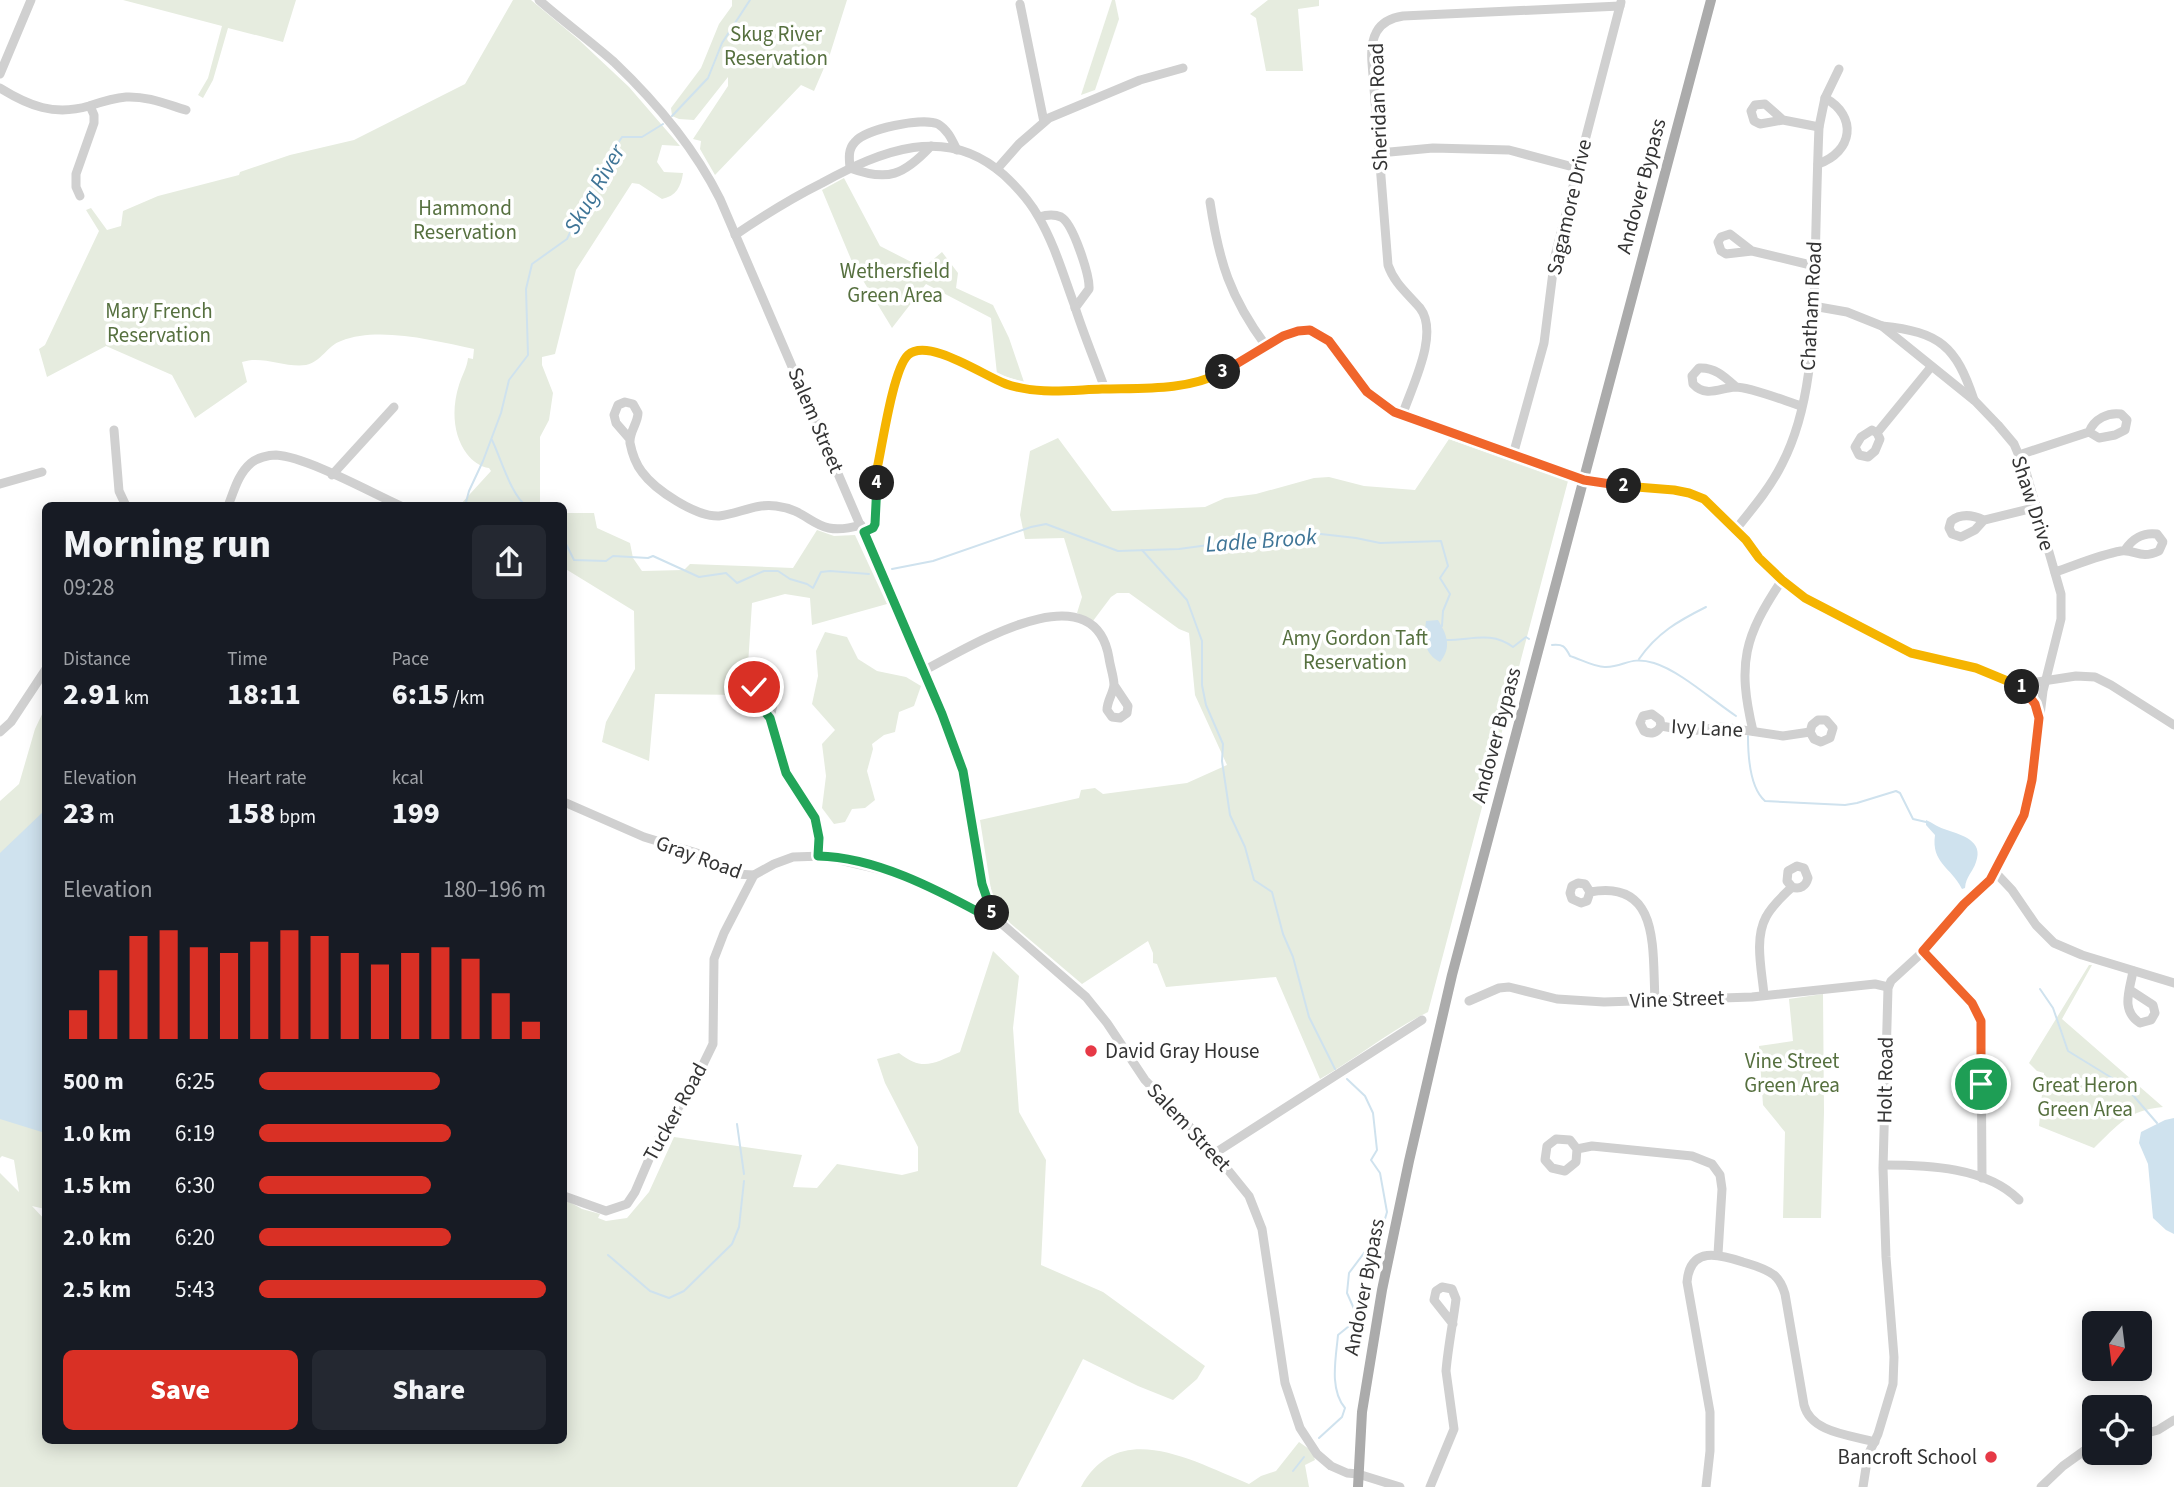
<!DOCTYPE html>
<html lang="en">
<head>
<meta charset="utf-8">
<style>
  :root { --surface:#171b24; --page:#242831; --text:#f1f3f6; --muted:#9ea1a6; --accent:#d93025 }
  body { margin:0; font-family:"Source Sans 3",sans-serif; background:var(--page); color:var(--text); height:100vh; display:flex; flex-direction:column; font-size:26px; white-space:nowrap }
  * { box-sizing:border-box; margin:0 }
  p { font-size:23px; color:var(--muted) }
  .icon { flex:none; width:38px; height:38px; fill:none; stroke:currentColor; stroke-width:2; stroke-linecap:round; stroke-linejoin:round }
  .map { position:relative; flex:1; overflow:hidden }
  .sheet { position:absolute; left:42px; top:502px; width:525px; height:942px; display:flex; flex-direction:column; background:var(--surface); border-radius:10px; box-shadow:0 4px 18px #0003 }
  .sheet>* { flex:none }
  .needle { width:46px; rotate:194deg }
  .tools { position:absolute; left:2082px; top:1311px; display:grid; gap:14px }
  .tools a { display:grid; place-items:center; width:70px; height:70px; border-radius:10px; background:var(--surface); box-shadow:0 4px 18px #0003; font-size:35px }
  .pin { position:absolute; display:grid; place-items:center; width:60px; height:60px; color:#fff; margin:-30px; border:4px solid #fff; border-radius:50%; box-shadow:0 2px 7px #0007 }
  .km { position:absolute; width:35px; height:35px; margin:-18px; border-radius:50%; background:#222; color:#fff; font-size:19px; line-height:35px; text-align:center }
  .round { display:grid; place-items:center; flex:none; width:74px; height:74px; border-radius:10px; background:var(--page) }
  .head { display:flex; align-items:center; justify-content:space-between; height:119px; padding:0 21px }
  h1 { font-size:38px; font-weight:800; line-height:52px }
  .figures { display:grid; grid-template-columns:repeat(3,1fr); gap:10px; height:119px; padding:7px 21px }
  .figures div { display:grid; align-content:center }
  .figures b { font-size:30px; font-weight:800 }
  .figures small { font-size:19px; font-weight:400 }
  .figures p { font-size:19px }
  .chart { height:196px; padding:14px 21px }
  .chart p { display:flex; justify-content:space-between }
  .chart svg { width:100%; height:126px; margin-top:7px; stroke:var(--accent); stroke-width:6 }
  .action { display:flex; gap:14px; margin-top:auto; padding:14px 21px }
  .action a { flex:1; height:80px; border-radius:10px; background:var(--accent); color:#fff; font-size:28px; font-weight:800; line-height:80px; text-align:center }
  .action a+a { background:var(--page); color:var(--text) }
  ul { padding:0 21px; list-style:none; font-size:23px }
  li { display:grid; grid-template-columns:112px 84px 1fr; align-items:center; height:52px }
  li i { height:18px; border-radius:9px; background:var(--accent) }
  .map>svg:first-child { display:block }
  .green { fill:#e6ecdf }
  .water { fill:#cfe2ee }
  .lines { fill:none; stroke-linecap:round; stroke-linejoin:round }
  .stream { stroke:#cfe2ee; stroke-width:2 }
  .minor { stroke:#d0d0d0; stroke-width:9 }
  .major { stroke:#ababab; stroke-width:10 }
  .split-1-casing { stroke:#fff; stroke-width:14 }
  .split-2-casing { stroke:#fff; stroke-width:14 }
  .split-3-casing { stroke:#fff; stroke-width:14 }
  .split-4-casing { stroke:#fff; stroke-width:14 }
  .split-5-casing { stroke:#fff; stroke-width:14 }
  .split-6-casing { stroke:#fff; stroke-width:14 }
  .split-1 { stroke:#f0652b; stroke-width:9 }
  .split-2 { stroke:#f5b400; stroke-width:9 }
  .split-3 { stroke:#f0652b; stroke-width:9 }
  .split-4 { stroke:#f5b400; stroke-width:9 }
  .split-5 { stroke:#22a559; stroke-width:9 }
  .split-6 { stroke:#22a559; stroke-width:9 }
  .poi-dot { fill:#e63946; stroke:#fff; stroke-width:2.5 }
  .labels { text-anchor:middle; stroke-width:7; stroke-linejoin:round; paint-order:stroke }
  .park-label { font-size:21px; fill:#56703f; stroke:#fff }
  .street-label { font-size:21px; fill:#333; stroke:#fff }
  .poi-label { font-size:21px; fill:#333; stroke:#fff; text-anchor:start }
  .water-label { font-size:23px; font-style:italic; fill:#3f7597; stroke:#fff }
</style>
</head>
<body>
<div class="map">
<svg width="2174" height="1487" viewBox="0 0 2174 1487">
  <rect width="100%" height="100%" fill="#fff"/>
  <!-- green -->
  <g class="green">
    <polygon points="123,0 296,0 283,42 228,28 213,80 203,98 198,95 208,78 222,26"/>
    <path d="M513,0h18l48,40 50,47 51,59 -18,-1 -5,17 7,10 19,1c-2,14 -7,23 -21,26l-23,-15 -7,-1 -56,87 -21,84 -13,3v8l11,28 -4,27 -9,17v69h-81l32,-35 -2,-3c-8,-1 -17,-7 -22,-14 -15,-20 -15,-47 -8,-69 3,-10 8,-17 9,-27l5,1 1,-10c-39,-8 -95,-23 -133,-8 -13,4 -20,21 -35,24 -21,3 -44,-10 -64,-3l5,20 -52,36 -23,-43 -66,-29 -59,31 -8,-28 6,-4 54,-114 -13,-21 5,-2 16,22 14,-4 2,-15 35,-15 81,-21 1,-3 50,-17 64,-15 111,-56z"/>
    <polygon points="732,0 847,0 830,54 814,91 801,85 715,175 700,149 701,141 693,139 728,86 728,77 694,120 679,119 672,116 671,108 701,68 719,24 732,6"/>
    <polygon points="1112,0 1115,0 1119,19 1095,90 1081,95"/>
    <polygon points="1268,0 1319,0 1319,6 1298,9 1303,71 1266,71 1256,18 1250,14"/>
    <polygon points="844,178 880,246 923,268 942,252 958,273 956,288 993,305 1009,338 1024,382 997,374 991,318 926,284 892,328 853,264 822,190"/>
    <path d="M1058,438l54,73 93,-4 20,-9 31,-4 58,-16 15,-1 35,9 51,4 34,-51 119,42 -140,531c-39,19 -71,46 -108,67l-44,-102 -110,10 -9,-23 -4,-1v-10l-5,-12 -66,43 -72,-61 -12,-15 -6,-12 -12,-76 99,-22 2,-8 14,-2 8,6 84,-11 40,-18 -32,-70 -6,-62 -10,-4 -50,-36h-12l-6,4 -18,24 -16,-8 5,-16 -18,-59 -39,1 -5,-24 10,-64z"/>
    <polygon points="564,513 594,513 597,528 630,543 633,558 642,571 684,570 690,564 793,568 817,530 834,536 855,535 887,604 812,625 810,598 785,594 752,603 748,665 756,675 747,684 747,695 655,694 649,761 602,742 606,722 635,669 634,611 564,568"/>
    <polygon points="825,632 847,637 858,659 877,671 906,677 921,686 914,706 899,712 895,732 884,735 872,744 873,749 867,771 875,800 865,808 852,809 845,822 834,824 822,808 826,776 822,744 835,730 812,704 818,676 816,651"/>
    <path d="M45,708v501l-13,-3 13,14 1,220h166l8,4 3,-4h341v-241l18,10 18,5 -2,4 8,3 21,-3 22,-26 25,-55 128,18 -9,32 24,1 20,-24 65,11 16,-4v-24l-33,-64 -8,-24 22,-6c24,19 35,10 61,-1l33,-101 26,25 -6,52 6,84 27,48 -5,105 62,27 102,74 -8,13 -24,21 -35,-14 -55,-27 -66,128h-1017v-314l19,19 -5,-32 -12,-4 -2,2v-357l19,-17 16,-55z"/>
    <path d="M2089,965h3l-30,54 101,88c-35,3 -45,18 -69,41l-55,-22 5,-53 -7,-2 -8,-8z"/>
    <polygon points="1823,994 1824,1112 1821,1218 1783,1218 1785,1132 1763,1105 1759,1046 1793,1041 1789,999"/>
    <path d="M1299,1442l13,9 3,9 -10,5 4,22h-228c38,-70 113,-25 168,-3l12,-8 15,-5z"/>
  </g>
  <!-- water -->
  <g class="water">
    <path d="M1438,620c9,15 14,27 2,42 -17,-9 -16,-23 -14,-41z"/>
    <polygon points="45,810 45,1133 0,1119 0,853"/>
    <path d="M1926,820c7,3 13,8 21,10 15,5 37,11 29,32 -3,10 -10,14 -11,26l-3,1c-11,-22 -31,-26 -27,-54l-9,-10z"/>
    <polygon points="2174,1118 2174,1234 2166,1230 2153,1218 2148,1164 2139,1143 2141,1132 2165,1120"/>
  </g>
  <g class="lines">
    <!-- stream -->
    <g class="stream">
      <polyline points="672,116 708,78 722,43 750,0"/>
      <path d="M492,440c8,16 20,58 35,66"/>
      <polyline points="465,506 469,491 483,461 501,413 509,380 528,355 526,289 532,264 567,239 599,172 622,137 642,137 663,124"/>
      <polyline points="564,540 574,560 606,561 613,556 648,558 653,556 699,577 726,573 737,583 764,571 778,571 790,579 807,584 813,588 821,572 830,571 869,574"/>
      <polyline points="1142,550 1187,600 1202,641 1202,685 1206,705 1223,744 1222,761 1230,815 1245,847 1254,880 1272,892 1283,934 1293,957 1309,1017 1335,1069"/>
      <polyline points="892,569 933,561 1031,527 1046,524 1118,551 1179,549 1260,538 1274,540 1312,533 1356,538 1380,543 1441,541 1448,566 1440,578 1450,594 1443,611 1442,626"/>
      <path d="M1447,640c25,0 44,-9 66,7l13,-10 3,2"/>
      <path d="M1552,645c11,-1 13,1 18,11 10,3 26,12 36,11 20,-1 24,-11 48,-4 26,8 58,37 82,53"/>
      <path d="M1639,659c18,-26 39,-38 67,-52"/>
      <path d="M1748,736c0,19 2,52 17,65l80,4 12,-2 39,-12 4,2 13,26 13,3"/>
      <polyline points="2040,989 2053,1008 2068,1051 2125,1086 2157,1123"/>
      <polyline points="737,1124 744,1174"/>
      <polyline points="608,1255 650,1291 669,1298 684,1291 732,1244 739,1227 744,1181"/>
      <path d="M1319,1438l23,-21 3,-9c-16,-19 -9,-50 -7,-73l16,-13 1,-11 -8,-18 2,-20 33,-44 5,-17 -7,-39 -9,-13 6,-10 -4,-37 -8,-17 -18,-17"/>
      <polyline points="1293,1471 1304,1457"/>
    </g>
    <!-- minor -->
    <g class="minor">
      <path d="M539,0c24,21 51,41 75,62 42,40 80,85 106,137l232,540 11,32 6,25 13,88 12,33 92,80 21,26 38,57 66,69 38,47 13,33 23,154 15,45 17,26 14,12 16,7 11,1 42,13"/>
      <polyline points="1020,4 1044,122"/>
      <polyline points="0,74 31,0"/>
      <path d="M0,88c29,18 54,28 89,18 12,-4 24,-8 37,-9 21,-1 40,7 60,13"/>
      <polyline points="1783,120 1765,104 1755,105 1751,111 1754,121 1760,124 1783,120 1819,127"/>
      <path d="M931,146c-27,29 -43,36 -81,22 -1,-10 -2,-19 5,-26 10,-13 68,-25 83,-18 10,6 14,16 19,26"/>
      <polyline points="1379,153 1433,148 1509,150 1577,168"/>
      <path d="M1818,164c35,-12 40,-48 7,-66"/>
      <polyline points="997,169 1019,144 1049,118 1140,80 1183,68"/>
      <polyline points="80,196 76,187 76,174 94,123 94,115 90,106"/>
      <path d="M1210,202c9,60 20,95 56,144"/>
      <path d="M1039,217c7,-2 15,-3 22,0 12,6 29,59 28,72l-14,19"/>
      <path d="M735,235c28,-19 57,-37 87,-52 59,-32 124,-60 182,-8 14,13 25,25 34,41 16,27 25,58 36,88 9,29 21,57 31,85"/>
      <polyline points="1752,251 1730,234 1721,237 1718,242 1721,251 1726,254 1752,251 1815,266"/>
      <polyline points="1813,306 1847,312 1882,326 1975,401 1998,425 2014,444 2026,472 2061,594 2061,619 2043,691 2032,780 2024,815 1990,880 1964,904 1926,949 1891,981 1888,988 1883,1168 1886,1257 1894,1357 1893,1384 1878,1434 1868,1455 1863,1487"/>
      <path d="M1882,326c58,6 74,20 92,74"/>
      <path d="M1736,387c-11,-10 -21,-20 -37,-19l-7,8 1,8c13,14 27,4 42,3 16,0 50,14 66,19"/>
      <path d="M1402,416c9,-28 38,-82 18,-108 -12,-14 -26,-25 -32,-43l-16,-202c-2,-25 4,-43 31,-47l217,-10"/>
      <polyline points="114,430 119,491 126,506"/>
      <polyline points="1877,433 1880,439 1875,451 1868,457 1859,455 1855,447 1861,437 1872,430 1877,433 1931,367"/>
      <path d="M629,438l-13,-15 -2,-8 4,-10 7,-3 8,2 5,9c0,10 -9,19 -8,30 2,10 5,20 12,29 13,18 54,45 77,44 20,-2 36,-13 57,-10 39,5 37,33 85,19"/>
      <polyline points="1513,455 1544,343 1555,256 1621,2"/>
      <path d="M2019,455l70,-23c5,-13 19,-20 32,-18l6,6 -2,10 -10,5 -16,3 -10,-6"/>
      <polyline points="332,475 394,407"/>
      <polyline points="0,484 42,472"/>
      <path d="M228,506c6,-15 10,-32 23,-43 6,-5 17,-8 25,-8 31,2 94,37 125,51"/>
      <path d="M1984,520c-11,-5 -23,-7 -33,1l-2,7 3,6 9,3 14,-7 9,-10 54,-13"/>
      <path d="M1736,529c17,-21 34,-41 46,-65 30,-58 31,-130 33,-193 1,-48 2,-96 4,-144l6,-29 14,-29"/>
      <polyline points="864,532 873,528 875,524 877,469 888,416 901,367 905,358 914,351 936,352 995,379 1024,389 1046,391 1165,387 1187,385 1213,377 1283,336 1298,331 1310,330 1329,341 1371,397 1402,416 1584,480 1639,489 1673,490 1689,493 1704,499 1746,540 1760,558 1796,592 1903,649 1921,656 1976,668 2024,684 2076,676 2095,677 2111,685 2174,725"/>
      <path d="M2055,572c21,-7 44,-17 66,-21 14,-2 19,9 38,0l4,-9 -6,-8c-14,-2 -25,5 -32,16"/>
      <path d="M923,671c43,-22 171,-104 186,-13 1,8 5,19 5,27 -1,9 -7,16 -7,25l5,7 8,1 7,-5 1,-7 -14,-21"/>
      <polyline points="2016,683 2032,698 2038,713"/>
      <polyline points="770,718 752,694 754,687 763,681 770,682 776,690 770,718 773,735 786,773 815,818 819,838 818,856"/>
      <path d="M1661,726c-4,7 -10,9 -17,5l-4,-8 3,-7 9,-2 8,6 1,6 29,5 33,-4 60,9 27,-4 4,7 7,3 9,-4 3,-10 -7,-8h-8l-6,5 -2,7"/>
      <path d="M1753,731c-16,-68 -9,-94 29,-151"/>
      <polyline points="0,732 11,722 46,669"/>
      <polyline points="564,802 644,837 700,854 735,874 754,875 774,864 793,857 823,856 908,876 984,915 994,917"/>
      <polyline points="1996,873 2012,890 2036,925 2054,943 2082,955 2174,983"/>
      <path d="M1590,892l-5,-8 -7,-1 -6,3 -2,7 2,6 9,4 6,-2 3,-9c71,-13 62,59 65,106"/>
      <polyline points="1923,951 1971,1003 1981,1021 1982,1178"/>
      <path d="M2130,990l23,15 2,8 -4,7 -11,3c-20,-13 -10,-33 -7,-52"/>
      <path d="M1764,995c-2,-24 -10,-56 2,-78 6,-12 17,-21 26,-30 8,3 14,-1 16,-9l-4,-10 -7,-2 -9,5 -1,10 5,6"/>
      <polyline points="1469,1001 1499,988 1509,987 1557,999 1604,1002 1752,997 1875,984 1888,987"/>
      <polyline points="1577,1149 1570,1140 1556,1139 1547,1146 1545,1160 1552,1168 1565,1171 1576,1162 1577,1149 1592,1146 1692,1156 1712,1164 1720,1175 1722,1189 1718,1254"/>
      <polyline points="1215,1153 1422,1020"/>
      <path d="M1884,1165c43,0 103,2 135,35"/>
      <polyline points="564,1196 606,1211 627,1204 635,1192 656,1143 694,1083 713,1044 714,959 724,933 754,875"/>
      <polyline points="2140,1435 2158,1430 2174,1420"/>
      <path d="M1430,1487l24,-58 -8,-58c2,-24 7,-48 10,-72l-4,-10 -10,-2 -6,4 -2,9 19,24"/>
      <path d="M1706,1487l4,-36v-39l-23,-130c3,-36 32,-28 56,-20 10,3 22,6 31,13 6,5 9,12 11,19l19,111c7,28 47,30 71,37"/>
      <polyline points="2041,1487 2063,1466 2095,1443"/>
    </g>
    <!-- major -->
    <polyline class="major" points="1358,1487 1362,1412 1382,1290 1409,1161 1452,975 1711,0"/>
  </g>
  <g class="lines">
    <!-- split-1 casing -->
    <g class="split-1-casing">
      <polyline id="split-1" points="1981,1084 1981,1021 1972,1003 1923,951 1964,904 1990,880 2024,815 2032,780 2039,718 2035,704 2022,687"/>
    </g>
    <!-- split-2 casing -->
    <g class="split-2-casing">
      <polyline id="split-2" points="1624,486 1674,490 1689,493 1704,499 1746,540 1759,558 1782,580 1805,598 1911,653 1976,668 2022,687"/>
    </g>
    <!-- split-3 casing -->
    <g class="split-3-casing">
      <polyline id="split-3" points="1223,372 1283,336 1298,331 1310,330 1329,341 1367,392 1394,412 1584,480 1624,486"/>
    </g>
    <!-- split-4 casing -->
    <g class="split-4-casing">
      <path id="split-4" d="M877,483v-14c5,-22 16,-100 31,-114 20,-18 76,21 98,29 31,11 64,6 96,5 41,-1 84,2 121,-17"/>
    </g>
    <!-- split-5 casing -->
    <g class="split-5-casing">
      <polyline id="split-5" points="877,483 875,524 873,528 864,532 942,714 963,771 982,884 992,913"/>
    </g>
    <!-- split-6 casing -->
    <g class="split-6-casing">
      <path id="split-6" d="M754,687l-1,10 17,21 16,55 29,45 4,20 -1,18c57,1 118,33 166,59l10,2 -2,-4"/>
    </g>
    <!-- split-1 -->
    <use href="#split-1" class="split-1"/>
    <!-- split-2 -->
    <use href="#split-2" class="split-2"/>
    <!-- split-3 -->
    <use href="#split-3" class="split-3"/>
    <!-- split-4 -->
    <use href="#split-4" class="split-4"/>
    <!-- split-5 -->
    <use href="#split-5" class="split-5"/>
    <!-- split-6 -->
    <use href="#split-6" class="split-6"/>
  </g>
  <!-- markers -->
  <g class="poi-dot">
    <circle cx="1091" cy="1051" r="7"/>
    <circle cx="1991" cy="1457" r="7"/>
  </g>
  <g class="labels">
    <!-- park labels -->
    <g class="park-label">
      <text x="776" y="41">Skug River<tspan x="776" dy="24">Reservation</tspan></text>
      <text x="465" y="215">Hammond<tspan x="465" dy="24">Reservation</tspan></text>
      <text x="895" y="278">Wethersfield<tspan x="895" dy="24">Green Area</tspan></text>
      <text x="159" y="318">Mary French<tspan x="159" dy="24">Reservation</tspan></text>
      <text x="1355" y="645">Amy Gordon Taft<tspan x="1355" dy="24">Reservation</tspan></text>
      <text x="1792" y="1068">Vine Street<tspan x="1792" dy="24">Green Area</tspan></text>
      <text x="2085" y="1092">Great Heron<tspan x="2085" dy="24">Green Area</tspan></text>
    </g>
    <!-- street labels -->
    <g class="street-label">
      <text transform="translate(1378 107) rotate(-92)" y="7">Sheridan Road</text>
      <text transform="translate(1641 186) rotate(-75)" y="7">Andover Bypass</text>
      <text transform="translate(1569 207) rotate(-77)" y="7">Sagamore Drive</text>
      <text transform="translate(1811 306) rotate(-87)" y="7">Chatham Road</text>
      <text transform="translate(816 420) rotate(67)" y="7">Salem Street</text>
      <text transform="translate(2033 503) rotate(72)" y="7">Shaw Drive</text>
      <text transform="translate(1707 728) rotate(3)" y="7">Ivy Lane</text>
      <text transform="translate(1496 735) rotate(-75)" y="7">Andover Bypass</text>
      <text transform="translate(699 857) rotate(20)" y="7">Gray Road</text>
      <text transform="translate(1677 999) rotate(-2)" y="7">Vine Street</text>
      <text transform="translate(1885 1080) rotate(-89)" y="7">Holt Road</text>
      <text transform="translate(675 1112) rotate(-61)" y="7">Tucker Road</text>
      <text transform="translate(1189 1127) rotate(47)" y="7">Salem Street</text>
      <text transform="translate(1364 1287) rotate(-79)" y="7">Andover Bypass</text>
    </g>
    <!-- poi labels -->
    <g class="poi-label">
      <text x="1105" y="1058">David Gray House</text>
      <text x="1977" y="1464" text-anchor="end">Bancroft School</text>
    </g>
    <!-- water labels -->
    <g class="water-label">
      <text transform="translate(594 189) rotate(-60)" y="8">Skug River</text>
      <text transform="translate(1261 540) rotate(-4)" y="8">Ladle Brook</text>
    </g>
  </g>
</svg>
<div class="tools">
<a><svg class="needle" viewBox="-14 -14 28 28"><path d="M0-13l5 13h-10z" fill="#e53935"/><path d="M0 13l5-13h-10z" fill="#9ea1a6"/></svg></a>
<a><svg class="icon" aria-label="locate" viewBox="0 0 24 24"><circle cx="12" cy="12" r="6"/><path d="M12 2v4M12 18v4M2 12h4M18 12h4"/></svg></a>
</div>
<div class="pin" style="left:1981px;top:1084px;background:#1e9e55"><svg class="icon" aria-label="arrive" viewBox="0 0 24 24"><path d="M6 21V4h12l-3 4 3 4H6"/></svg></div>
<div class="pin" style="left:754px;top:687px;background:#d93025"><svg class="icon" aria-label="check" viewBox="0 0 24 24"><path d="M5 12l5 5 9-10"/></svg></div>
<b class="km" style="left:2022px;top:687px">1</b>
<b class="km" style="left:1624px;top:486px">2</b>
<b class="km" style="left:1223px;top:372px">3</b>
<b class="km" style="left:877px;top:483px">4</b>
<b class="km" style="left:992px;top:913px">5</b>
<section class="sheet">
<div class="head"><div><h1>Morning run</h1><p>09:28</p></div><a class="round"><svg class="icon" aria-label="share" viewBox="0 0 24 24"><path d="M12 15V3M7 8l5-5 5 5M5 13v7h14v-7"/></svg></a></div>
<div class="figures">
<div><p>Distance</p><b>2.91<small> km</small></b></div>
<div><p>Time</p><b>18:11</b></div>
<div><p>Pace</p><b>6:15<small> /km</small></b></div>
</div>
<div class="figures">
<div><p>Elevation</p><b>23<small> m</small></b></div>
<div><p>Heart rate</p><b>158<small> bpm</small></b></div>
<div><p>kcal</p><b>199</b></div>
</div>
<div class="chart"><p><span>Elevation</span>180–196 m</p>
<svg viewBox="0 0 160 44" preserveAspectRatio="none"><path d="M5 44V34M15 44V20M25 44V8M35 44V6M45 44V12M55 44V14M65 44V10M75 44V6M85 44V8M95 44V14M105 44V18M115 44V14M125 44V12M135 44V16M145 44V28M155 44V38"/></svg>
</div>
<ul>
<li><b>500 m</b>6:25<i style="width:63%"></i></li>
<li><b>1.0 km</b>6:19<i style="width:67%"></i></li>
<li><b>1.5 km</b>6:30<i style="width:60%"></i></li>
<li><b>2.0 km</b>6:20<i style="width:67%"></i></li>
<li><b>2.5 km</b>5:43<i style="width:100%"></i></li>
</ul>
<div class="action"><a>Save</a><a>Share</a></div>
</section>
</div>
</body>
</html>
